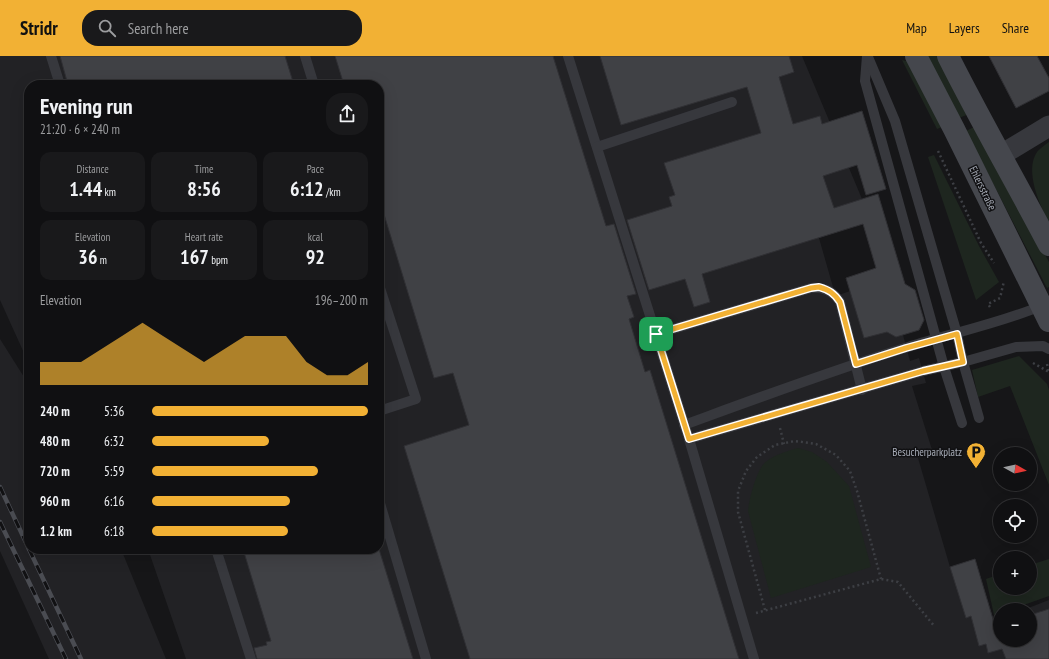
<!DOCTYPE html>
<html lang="en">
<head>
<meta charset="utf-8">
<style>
  :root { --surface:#101012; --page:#19191b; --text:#f1f3f6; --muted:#9c9d9f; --line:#303032; --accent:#f2b134 }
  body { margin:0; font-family:"PT Sans Narrow",sans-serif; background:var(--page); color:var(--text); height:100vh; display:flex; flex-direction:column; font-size:15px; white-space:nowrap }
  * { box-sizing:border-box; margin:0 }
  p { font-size:13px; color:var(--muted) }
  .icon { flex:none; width:22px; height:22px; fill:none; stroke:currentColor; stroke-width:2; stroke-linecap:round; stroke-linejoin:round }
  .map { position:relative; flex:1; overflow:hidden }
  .side { position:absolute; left:24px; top:24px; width:360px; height:474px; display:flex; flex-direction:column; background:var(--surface); border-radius:16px; box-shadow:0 4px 16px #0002,0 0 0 1px var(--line) }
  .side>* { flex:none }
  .needle { width:26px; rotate:98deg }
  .controls { position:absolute; left:993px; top:391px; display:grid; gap:8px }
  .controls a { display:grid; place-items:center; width:44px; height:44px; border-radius:50%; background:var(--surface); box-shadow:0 4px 16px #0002,0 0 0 1px var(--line); font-size:20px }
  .pin { position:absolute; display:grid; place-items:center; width:34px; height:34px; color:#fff; margin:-17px; border-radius:8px; box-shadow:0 2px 6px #0006 }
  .round { display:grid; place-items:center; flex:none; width:42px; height:42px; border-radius:16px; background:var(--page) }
  .overview { display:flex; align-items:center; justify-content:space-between; height:68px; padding:0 16px }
  h1 { font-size:22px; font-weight:600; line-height:30px }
  .stats { display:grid; grid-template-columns:repeat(3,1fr); gap:6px; height:68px; padding:4px 16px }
  .stats div { display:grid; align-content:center; border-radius:10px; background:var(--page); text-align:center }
  .stats b { font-size:20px; font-weight:600 }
  .stats small { font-size:11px; font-weight:400 }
  .stats p { font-size:11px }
  .chart { height:112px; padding:8px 16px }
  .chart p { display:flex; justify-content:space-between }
  .chart svg { width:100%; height:72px; margin-top:4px; fill:var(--accent); opacity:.7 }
  ul { padding:0 16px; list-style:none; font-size:13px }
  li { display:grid; grid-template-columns:64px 48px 1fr; align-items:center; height:30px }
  li i { height:10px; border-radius:5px; background:var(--accent) }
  header { display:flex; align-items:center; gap:24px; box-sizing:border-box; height:56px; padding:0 20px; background:var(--accent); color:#111 }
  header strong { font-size:19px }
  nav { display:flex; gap:22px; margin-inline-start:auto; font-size:14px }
  .search { width:280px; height:36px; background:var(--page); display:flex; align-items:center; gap:10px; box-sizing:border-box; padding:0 14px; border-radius:16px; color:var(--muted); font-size:15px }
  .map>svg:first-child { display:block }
  .built { fill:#222225 }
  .green { fill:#1e261f }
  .building { fill:#404145; stroke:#303034 }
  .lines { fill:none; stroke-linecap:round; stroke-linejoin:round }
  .path { stroke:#3d3f44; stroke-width:2.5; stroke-dasharray:2 3; stroke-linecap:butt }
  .lane { stroke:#37383d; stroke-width:10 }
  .street { stroke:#37383d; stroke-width:21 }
  .secondary { stroke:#45474d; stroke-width:22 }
  .rail-casing { stroke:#4a4c52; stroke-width:4.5 }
  .rail { stroke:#111113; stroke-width:3; stroke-dasharray:9; stroke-linecap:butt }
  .route-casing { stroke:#fff; stroke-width:8 }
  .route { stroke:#f2b134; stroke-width:5 }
  .labels { text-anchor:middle; stroke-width:3; stroke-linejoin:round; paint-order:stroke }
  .street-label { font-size:11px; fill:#a8adb8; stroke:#111113 }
  .poi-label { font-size:11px; fill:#a8adb8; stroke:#111113; text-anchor:end }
</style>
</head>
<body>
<header>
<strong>Stridr</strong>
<div class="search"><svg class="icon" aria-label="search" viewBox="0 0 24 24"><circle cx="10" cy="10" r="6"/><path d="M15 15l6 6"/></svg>Search here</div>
<nav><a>Map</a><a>Layers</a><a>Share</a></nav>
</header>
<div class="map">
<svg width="1049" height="603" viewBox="0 0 1049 603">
  <rect width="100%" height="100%" fill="#161618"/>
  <!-- built -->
  <g class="built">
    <polygon points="0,0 802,0 862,143 841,175 819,182 833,231 839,239 850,235 863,279 868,281 887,276 903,279 910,305 919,302 926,327 912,330 933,397 918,402 950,511 975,503 994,565 1000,563 1000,584 1030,584 1030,554 1023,554 1049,544 1049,603 186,603 148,493 379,493 379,29 29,29 29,308 0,244"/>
    <polygon points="0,283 29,329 29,493 121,493 166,603 49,603 0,495"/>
  </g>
  <!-- green -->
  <g class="green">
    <polygon points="927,0 939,0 969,58 959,62"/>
    <polygon points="902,4 911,6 945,70 937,73"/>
    <polygon points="976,70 1049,206 1049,231 1047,232 966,75"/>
    <path d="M1049,86v81c-9,-18 -25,-52 -12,-71 3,-4 8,-7 12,-10z"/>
    <polygon points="934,99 979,190 999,226 976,244 928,101"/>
    <polygon points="1019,300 1047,328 1049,334 1049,429 1010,330 978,341 972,314"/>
    <path d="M798,392l14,4 15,10 22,24 22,81 -100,31 -23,-87c1,-12 7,-34 14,-45 7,-10 25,-15 36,-18z"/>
    <polygon points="1049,503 1049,540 1010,554 1000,554 1000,557 994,559 986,523 1000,518 1000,532 1030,532 1030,509"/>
  </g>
  <!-- building -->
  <g class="building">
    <polygon points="60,0 285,0 294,29 68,29"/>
    <polygon points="335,0 553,0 606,170 614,168 636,238 627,240 634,261 629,263 645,316 650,314 739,603 470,603 404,390 469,369 453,317 434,322 379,142 379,29 344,29"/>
    <polygon points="600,0 789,0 794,16 779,21 793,68 820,60 822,68 862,55 886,133 866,139 857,109 823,120 834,152 878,138 905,228 915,234 924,264 919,274 896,281 887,276 864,282 846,222 876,212 863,168 702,218 710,246 694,251 685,223 649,234 627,164 672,150 669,141 675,139 664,107 761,77 747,31 621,69"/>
    <polygon points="989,0 1037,0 1049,22 1049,35 1016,52"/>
    <polygon points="243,493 379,493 413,603 257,603 254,592 267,589 266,586 271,585"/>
    <polygon points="975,503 995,570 1000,568 1000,584 1030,584 1030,559 1049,553 1049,603 1006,603 1002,593 988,597 986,588 979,590 971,560 966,562 950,511"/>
  </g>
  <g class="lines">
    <!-- path -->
    <g class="path">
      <polyline points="938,95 981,187 994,207"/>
      <polyline points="990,251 988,248 1000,242 1004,225"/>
      <polyline points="1033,307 1049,316"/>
      <polyline points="1047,308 1049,317"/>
      <polyline points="780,372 784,388"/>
      <polyline points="765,554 738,456 738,435 746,415 757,401 775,389 795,385 816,388 836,399 850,415 857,435 881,523"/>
      <polyline points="756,557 881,523 898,526 935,571"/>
    </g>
    <!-- lane -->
    <g class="lane">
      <polyline points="51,0 60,29"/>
      <polyline points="305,0 314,29"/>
      <polyline points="568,0 689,383 754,603"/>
      <polyline points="867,0 865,25 944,311 962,367"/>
      <polyline points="868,1 895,65 957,278 963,306 979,362"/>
      <polyline points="597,91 732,46"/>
      <polyline points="379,229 416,343 379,355"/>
      <path d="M656,278l155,-46c13,-1 22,3 29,14l22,88"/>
      <path d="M684,369c74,-27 149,-55 224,-78 44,-14 90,-23 133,-41"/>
      <polyline points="689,383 923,315 963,306 1016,291 1043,290 1049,293"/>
      <polyline points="379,444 426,603"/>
      <polyline points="216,493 251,603"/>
    </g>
    <!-- street -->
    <polyline class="street" points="1001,99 1049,70"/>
    <!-- secondary -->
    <g class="secondary">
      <polyline points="916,0 954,73 1049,265"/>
      <path d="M948,0c32,64 68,126 101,189"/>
    </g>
    <!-- rail casing -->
    <g class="rail-casing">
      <g id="rail">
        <polyline points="0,431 29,493"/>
        <polyline points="0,466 66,603"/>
        <polyline points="29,493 81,603"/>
      </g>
    </g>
    <!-- rail -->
    <use href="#rail" class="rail"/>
  </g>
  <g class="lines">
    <!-- route casing -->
    <g class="route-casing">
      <path id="route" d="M819,231c10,3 15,6 21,15l16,62 50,-16 51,-14 6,28 -40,9 -234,68 -33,-105 155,-46z"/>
    </g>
    <!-- route -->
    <use href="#route" class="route"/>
  </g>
  <!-- icons -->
  <defs>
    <g id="parking-pin" transform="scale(1)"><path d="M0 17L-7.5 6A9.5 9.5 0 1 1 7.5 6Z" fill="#f2b134" stroke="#111113"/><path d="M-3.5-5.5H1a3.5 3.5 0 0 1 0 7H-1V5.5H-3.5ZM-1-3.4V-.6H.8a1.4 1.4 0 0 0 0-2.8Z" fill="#111"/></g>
  </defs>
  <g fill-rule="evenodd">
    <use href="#parking-pin" x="976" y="396"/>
  </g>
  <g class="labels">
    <!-- street labels -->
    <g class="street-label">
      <text transform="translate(983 132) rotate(64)" y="4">Ehlersstraße</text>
    </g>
    <!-- poi labels -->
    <g class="poi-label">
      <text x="962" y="400">Besucherparkplatz</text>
    </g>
  </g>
</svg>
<div class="controls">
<a><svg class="needle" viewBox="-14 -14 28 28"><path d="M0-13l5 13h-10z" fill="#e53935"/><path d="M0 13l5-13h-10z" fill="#9c9d9f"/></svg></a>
<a><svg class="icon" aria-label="locate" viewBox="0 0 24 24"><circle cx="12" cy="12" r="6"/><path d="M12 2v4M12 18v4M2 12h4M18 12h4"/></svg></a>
<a>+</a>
<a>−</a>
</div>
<div class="pin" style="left:656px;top:278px;background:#1e9e55"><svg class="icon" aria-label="arrive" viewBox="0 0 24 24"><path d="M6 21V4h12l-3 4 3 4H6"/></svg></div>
<section class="side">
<div class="overview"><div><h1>Evening run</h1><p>21:20 · 6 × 240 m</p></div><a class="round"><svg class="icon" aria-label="share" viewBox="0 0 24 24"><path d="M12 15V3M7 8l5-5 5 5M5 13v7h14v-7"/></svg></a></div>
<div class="stats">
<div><p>Distance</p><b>1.44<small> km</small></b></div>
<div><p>Time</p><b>8:56</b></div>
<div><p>Pace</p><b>6:12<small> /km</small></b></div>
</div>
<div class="stats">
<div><p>Elevation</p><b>36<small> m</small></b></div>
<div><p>Heart rate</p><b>167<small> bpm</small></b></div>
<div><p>kcal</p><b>92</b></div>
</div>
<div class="chart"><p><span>Elevation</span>196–200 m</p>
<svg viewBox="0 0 160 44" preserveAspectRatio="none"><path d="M0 44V30L10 30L20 30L30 22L40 14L50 6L60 14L70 22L80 30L90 22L100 14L110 14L120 14L130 30L140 38L150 38L160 30V44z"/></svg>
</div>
<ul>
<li><b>240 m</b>5:36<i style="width:100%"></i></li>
<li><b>480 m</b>6:32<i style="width:54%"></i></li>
<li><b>720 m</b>5:59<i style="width:77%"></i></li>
<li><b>960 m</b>6:16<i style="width:64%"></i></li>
<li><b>1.2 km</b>6:18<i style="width:63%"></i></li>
</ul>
</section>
</div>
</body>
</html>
